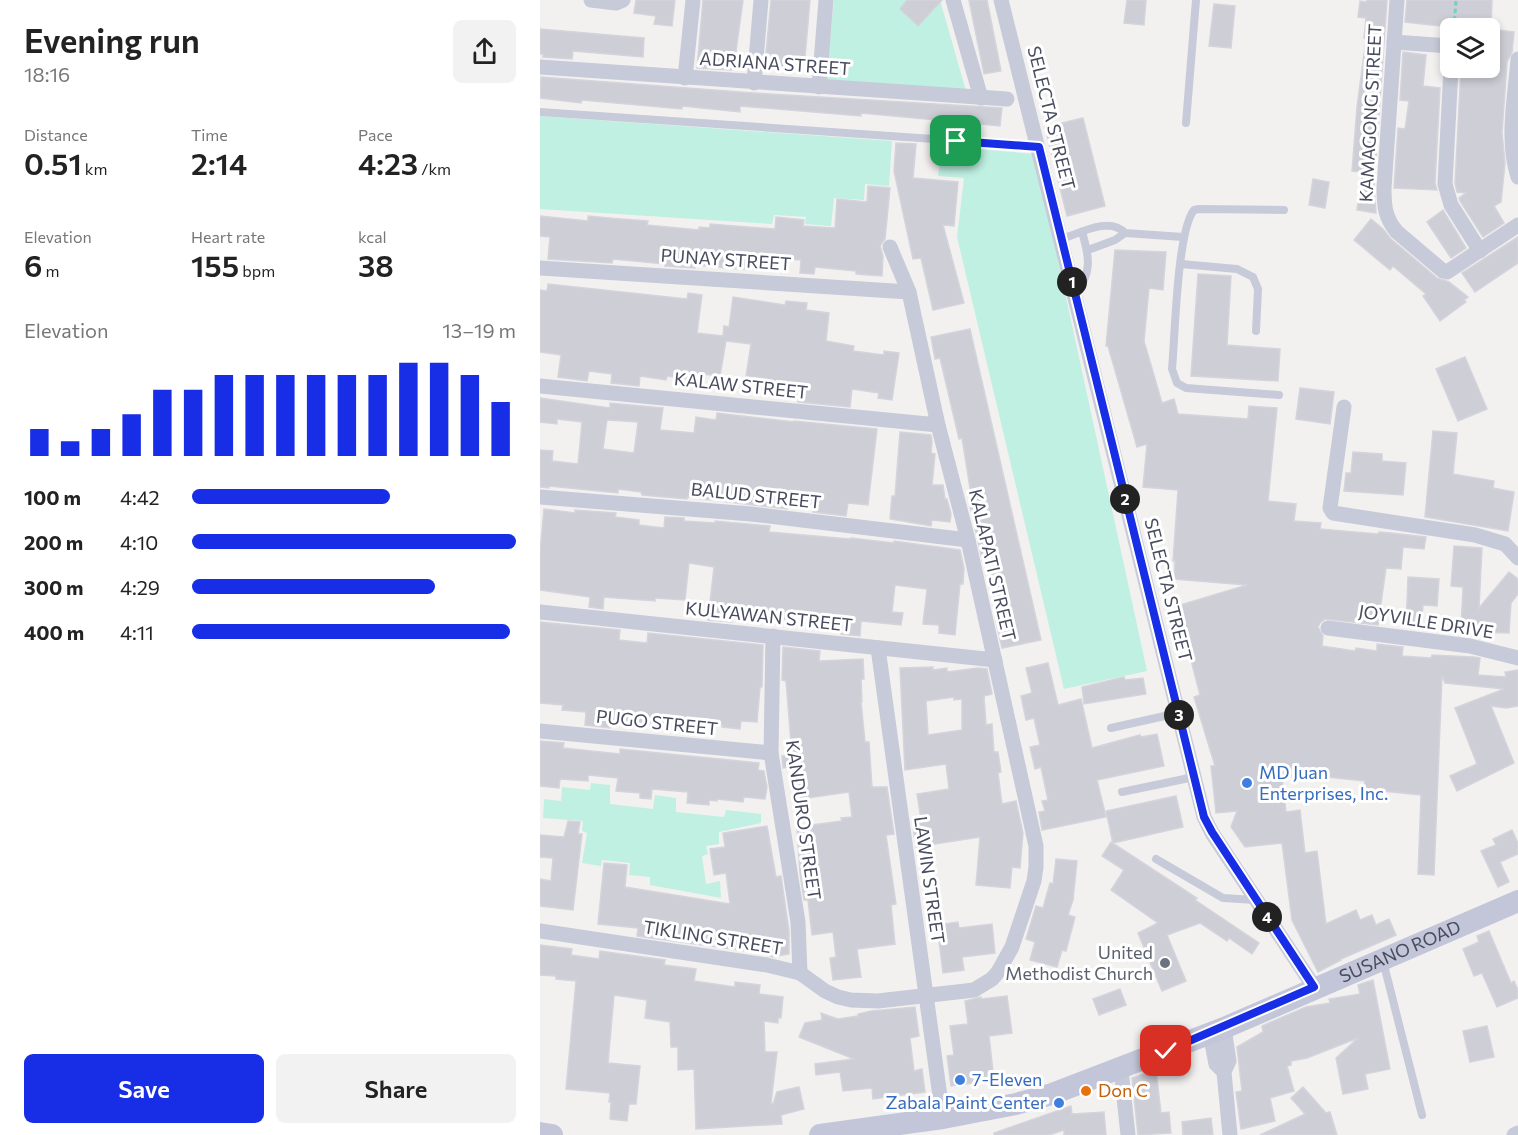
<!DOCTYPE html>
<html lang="en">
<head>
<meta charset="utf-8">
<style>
  :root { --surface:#fff; --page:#f2f2f2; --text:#222; --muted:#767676; --accent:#172de6 }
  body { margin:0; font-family:Commissioner,sans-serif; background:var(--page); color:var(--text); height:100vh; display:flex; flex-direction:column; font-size:22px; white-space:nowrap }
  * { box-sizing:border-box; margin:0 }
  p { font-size:20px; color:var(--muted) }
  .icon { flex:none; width:33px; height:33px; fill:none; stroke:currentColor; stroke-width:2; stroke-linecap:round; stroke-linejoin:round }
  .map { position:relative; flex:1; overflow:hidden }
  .drawer { display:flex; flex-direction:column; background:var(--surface); width:540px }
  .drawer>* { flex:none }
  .buttons { position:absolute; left:900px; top:18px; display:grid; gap:12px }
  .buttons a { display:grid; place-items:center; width:60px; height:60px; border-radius:9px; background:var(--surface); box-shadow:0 3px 9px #0003; font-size:30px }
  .pin { position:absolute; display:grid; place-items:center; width:51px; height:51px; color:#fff; margin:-26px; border-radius:12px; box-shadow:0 3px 9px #0006 }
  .km { position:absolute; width:30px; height:30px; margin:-15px; border-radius:50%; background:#222; color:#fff; font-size:16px; line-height:30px; text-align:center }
  .round { display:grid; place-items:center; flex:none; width:63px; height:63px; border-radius:9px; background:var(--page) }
  .summary { display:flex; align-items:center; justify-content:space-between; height:102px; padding:0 24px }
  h1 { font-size:33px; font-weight:600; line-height:45px }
  .metrics { display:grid; grid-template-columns:repeat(3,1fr); gap:9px; height:102px; padding:6px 24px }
  .metrics div { display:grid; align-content:center }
  .metrics b { font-size:30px; font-weight:600 }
  .metrics small { font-size:16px; font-weight:400 }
  .metrics p { font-size:16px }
  .chart { height:168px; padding:12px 24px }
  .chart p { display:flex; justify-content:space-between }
  .chart svg { width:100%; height:108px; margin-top:6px; stroke:var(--accent); stroke-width:6 }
  .action { display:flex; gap:12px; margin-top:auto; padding:12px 24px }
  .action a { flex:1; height:69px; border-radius:9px; background:var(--accent); color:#fff; font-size:24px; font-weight:600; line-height:69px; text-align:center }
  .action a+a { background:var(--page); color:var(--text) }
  ul { padding:0 24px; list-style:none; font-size:20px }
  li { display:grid; grid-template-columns:96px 72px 1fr; align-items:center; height:45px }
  li i { height:15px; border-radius:8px; background:var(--accent) }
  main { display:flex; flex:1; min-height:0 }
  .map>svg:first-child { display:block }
  .green { fill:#bff0e2 }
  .building { fill:#cdced6; stroke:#d5d4dc; stroke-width:1.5; fill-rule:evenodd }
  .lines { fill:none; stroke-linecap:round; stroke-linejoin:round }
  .path { stroke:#76cfc0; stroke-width:3; stroke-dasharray:4.5 3; stroke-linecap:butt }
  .lane { stroke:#c7cad8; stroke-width:8 }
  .street { stroke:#c7cad8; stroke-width:15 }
  .secondary { stroke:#c3c6d9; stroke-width:22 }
  .route-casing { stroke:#fff; stroke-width:12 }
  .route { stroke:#172de6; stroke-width:8 }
  .shop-dot { fill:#3f7fe0; stroke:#fff; stroke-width:2 }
  .worship-dot { fill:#6b7280; stroke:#fff; stroke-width:2 }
  .food-dot { fill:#e8710a; stroke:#fff; stroke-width:2 }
  .labels { text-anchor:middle; stroke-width:6; stroke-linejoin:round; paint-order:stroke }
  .street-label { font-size:18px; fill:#484c5e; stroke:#fff }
  .shop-label { font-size:18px; fill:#366cbe; stroke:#fff; text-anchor:start }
  .worship-label { font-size:18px; fill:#5b616d; stroke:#fff; text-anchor:end }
  .food-label { font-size:18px; fill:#c56008; stroke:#fff; text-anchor:start }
</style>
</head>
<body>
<main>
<section class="drawer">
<div class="summary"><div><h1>Evening run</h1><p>18:16</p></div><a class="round"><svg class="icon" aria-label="share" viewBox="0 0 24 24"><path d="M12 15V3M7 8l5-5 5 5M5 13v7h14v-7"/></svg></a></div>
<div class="metrics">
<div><p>Distance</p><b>0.51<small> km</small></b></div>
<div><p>Time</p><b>2:14</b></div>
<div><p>Pace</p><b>4:23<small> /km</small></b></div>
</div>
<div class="metrics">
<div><p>Elevation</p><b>6<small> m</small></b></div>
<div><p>Heart rate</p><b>155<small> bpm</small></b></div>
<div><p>kcal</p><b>38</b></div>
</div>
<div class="chart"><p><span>Elevation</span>13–19 m</p>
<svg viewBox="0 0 160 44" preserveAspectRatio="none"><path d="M5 44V33M15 44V38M25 44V33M35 44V27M45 44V17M55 44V17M65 44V11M75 44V11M85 44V11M95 44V11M105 44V11M115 44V11M125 44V6M135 44V6M145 44V11M155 44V22"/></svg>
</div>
<ul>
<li><b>100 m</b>4:42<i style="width:61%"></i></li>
<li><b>200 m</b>4:10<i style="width:100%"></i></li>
<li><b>300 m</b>4:29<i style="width:75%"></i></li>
<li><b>400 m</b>4:11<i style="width:98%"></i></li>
</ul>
<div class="action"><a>Save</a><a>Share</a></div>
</section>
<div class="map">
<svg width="978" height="1135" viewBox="0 0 978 1135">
  <rect width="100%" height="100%" fill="#f3f1f0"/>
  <!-- green -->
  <g class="green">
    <polygon points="294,0 400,0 426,91 286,85"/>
    <polygon points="0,116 352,141 349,186 325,184 324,200 294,198 291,226 265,224 266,217 234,215 232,224 0,209"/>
    <polygon points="401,146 495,154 607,671 524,689 417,237 424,178 398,176"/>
    <polygon points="51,783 70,785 70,804 113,809 115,795 136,798 136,812 184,817 186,810 221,814 221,823 179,832 179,844 166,846 168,854 162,856 166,884 180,881 181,898 110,885 110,877 89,875 90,863 62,860 61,866 42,863 47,833 42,831 43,821 3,818 4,799 21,801 22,787 50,790"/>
  </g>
  <!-- building -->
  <g class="building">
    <polygon points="96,0 135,0 132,26 114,24 116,16 94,13"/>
    <polygon points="163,0 203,0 195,59 193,59 191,70 157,68"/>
    <polygon points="231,0 270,0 265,57 244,56 243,68 230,67 231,54 226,53"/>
    <polygon points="367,0 402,0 378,26 360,9"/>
    <polygon points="429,0 447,0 461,71 444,74"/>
    <polygon points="587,0 606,0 604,25 584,23"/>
    <polygon points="827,0 847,0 834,187 836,213 817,210 823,172 812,171 817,107 826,39 824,38 826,18 818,17 820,1 826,2"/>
    <polygon points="867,0 952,0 951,28 918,28 865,22"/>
    <polygon points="674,4 695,6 691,48 669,46"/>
    <polygon points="0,29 104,38 103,57 33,51 32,59 3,57 3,54 0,54"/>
    <polygon points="950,29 974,32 972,52 967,62 962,133 965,163 961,202 954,206 964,223 943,237 920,201 919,198 926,193 917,192 915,183 921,68 950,68"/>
    <polygon points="863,52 886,55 883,86 900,88 895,183 897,190 854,188 858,128 865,129 869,101 860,100"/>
    <polygon points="1,77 214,93 462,108 460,126 321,113 321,116 200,106 200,112 142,106 142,109 42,100 41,103 0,98"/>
    <polygon points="543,118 565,206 527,216 505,127"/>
    <polygon points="356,143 376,144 373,178 418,182 414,226 403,225 424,303 393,310 381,258 373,259 354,171"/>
    <polygon points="773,179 789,182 785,208 769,205"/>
    <polygon points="328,186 350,188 345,239 340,246 343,256 342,276 316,274 316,271 275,267 274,274 260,273 261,260 224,257 223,266 209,265 209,270 155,265 155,268 125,266 125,264 73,259 72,263 8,259 10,237 0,236 0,216 48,221 48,216 81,219 108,221 107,225 159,230 159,227 170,228 170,224 235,229 236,217 264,220 263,226 295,228 297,199 327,202"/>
    <polygon points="903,210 926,248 911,258 887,222"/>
    <polygon points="831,219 843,229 851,239 897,278 909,282 928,297 924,300 926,302 900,321 883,296 886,294 853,266 850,270 814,240"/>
    <polygon points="978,237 978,263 935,292 922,273"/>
    <polygon points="575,250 626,252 623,290 609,288 604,341 622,403 634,399 638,414 708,419 709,406 737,408 728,501 756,504 754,521 781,523 780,529 838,534 839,532 851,533 886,537 884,549 863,547 861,569 846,568 838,625 785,619 780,623 778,627 783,636 782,646 815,651 816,648 837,651 837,644 863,647 862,656 891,658 892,655 933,657 940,658 938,675 966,677 965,672 978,670 978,706 966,708 951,706 974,763 917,791 910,776 937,764 915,708 964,689 905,683 902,676 894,875 878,874 881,795 824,789 825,781 777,776 742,777 746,812 760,810 765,853 777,851 786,924 816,910 820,920 832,915 836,925 849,919 856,935 801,959 801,960 778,972 752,920 742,843 705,847 691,827 697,811 676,813 671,766 675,766 654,697 660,695 637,606 707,585 634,579 635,561 633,561 638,490 603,487 607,444 597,447 568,346 566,346"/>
    <polygon points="658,274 691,276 687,345 740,349 738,381 651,376"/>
    <polygon points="8,284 147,299 148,293 162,295 157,333 183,336 184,326 189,327 193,297 245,305 246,301 267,303 266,310 289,313 286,341 314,346 313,351 344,355 344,351 359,353 352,400 338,398 339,393 312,389 310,407 258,402 259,396 244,394 245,386 231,384 232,380 206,376 211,344 186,341 180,376 153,373 153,380 127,376 126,380 100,376 99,386 71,383 72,374 49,371 47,381 18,377 21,355 0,352 0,290 7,291"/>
    <polygon points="430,329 501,640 462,648 456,621 463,619 449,562 443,564 429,501 432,501 422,438 419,439 400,358 395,359 391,337"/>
    <polygon points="925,357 947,409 918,421 896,369"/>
    <polygon points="760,388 794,392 790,424 756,419"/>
    <path d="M0,398l70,10v-5l53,5 -3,22 34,3 2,-16 20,3 1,-7 77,9v-1l83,8 -9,76 -20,-2 -2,13 -33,-4 1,-7 -26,-4 -1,8 -100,-12v2l-45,-4 -1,-3 -23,-3v4l-69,-7v2l-9,-1v-37l13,1 -1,10 26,3 4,-42 -25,-3v5l-17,-2zM67,420l31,2 -4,31 -31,-4z"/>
    <polygon points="893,431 917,433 913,474 954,481 953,488 974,492 968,531 885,517"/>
    <polygon points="360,432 391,435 392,442 391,453 395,454 392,485 403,485 405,499 407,499 411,514 410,522 392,520 391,526 350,519 352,496 355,496"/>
    <polygon points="813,452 842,454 842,461 866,463 863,495 804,491 806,473 811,473"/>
    <polygon points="4,509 35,513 35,510 76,513 75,517 99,520 99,525 124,528 125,517 144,518 144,521 175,523 175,521 230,526 229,532 310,539 311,538 354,543 354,541 420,550 424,568 423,584 420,584 415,635 399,633 399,625 383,624 387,589 355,585 352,612 363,613 361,625 321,621 320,636 301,634 303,617 253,612 252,620 193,614 192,622 168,620 174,567 149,563 145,600 115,598 115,601 64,597 63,609 49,607 50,597 0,590 0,552"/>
    <polygon points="914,546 942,548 939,608 969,572 978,579 978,594 971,603 969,633 934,632 934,628 921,628 923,587 911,586"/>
    <polygon points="868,577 899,579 897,606 883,605 881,628 866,626"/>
    <polygon points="0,622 80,630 79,640 107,643 108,633 223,645 222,687 220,687 217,722 201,721 200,729 182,727 182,725 124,718 123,726 70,723 70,728 45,725 46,712 22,710 23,705 0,703"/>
    <polygon points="243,647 280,651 279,661 323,659 324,679 321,679 322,702 321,702 325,742 329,742 332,787 347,787 354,834 346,835 356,904 351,905 355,944 317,949 321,977 293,980 290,958 296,957 293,932 272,935 268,900 264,900 260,873 257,827 302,821 301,818 312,817 309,792 261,799 257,766 243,768 242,756 252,755 246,681 242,680"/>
    <polygon points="508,663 518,705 541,699 552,748 600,735 601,737 617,734 624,766 557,780 566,817 502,830 499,812 505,811 502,801 508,800 501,767 495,769 490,747 500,745 494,718 486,720 481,696 492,693 486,668"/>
    <path d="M393,667v3l14,-2v4l31,-4 9,1 5,25 -8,2 2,29 6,-1 2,28h4l3,20 -3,1 4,31 14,-3 7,32 -3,35 -8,-1 -2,21 -34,-3 4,-48 -64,10 -4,-27 9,-1 -4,-25 32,-5 -3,-25 -41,6 -5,-102zM414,697v3l8,-1v31l-34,5 -2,-34z"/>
    <polygon points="584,677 585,680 603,678 606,694 544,704 542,687"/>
    <polygon points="0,741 24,743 23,748 80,754 80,749 219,763 218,770 224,771 227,787 225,799 204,797 203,802 177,799 177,801 169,800 169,805 147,803 148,792 112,789 111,799 100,798 100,793 76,791 78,778 48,775 48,781 20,779 19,788 0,786"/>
    <polygon points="636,796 643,827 573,843 566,811"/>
    <polygon points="28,821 40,822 38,834 42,834 33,910 0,906 0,879 11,881 13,858 0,857 0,835 24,837"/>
    <polygon points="227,826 236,877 241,876 249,931 249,954 233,957 221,953 97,936 98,928 58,924 64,863 87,865 85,887 190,904 186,873 174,875 170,849 185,847 183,833"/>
    <polygon points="972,830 978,843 978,854 960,862 969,882 958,887 941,851 956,845 953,839"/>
    <polygon points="571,842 657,898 655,900 719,943 712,954 689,938 687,941 660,923 627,935 646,981 622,991 598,933 618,923 571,890 584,870 562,856"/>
    <polygon points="516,859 537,861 533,900 528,915 535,917 526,951 522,950 517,967 490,960 495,942 486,939 496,906 503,908 510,883 513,884"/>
    <polygon points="418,922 419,928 452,924 455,953 422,957 424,970 403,973 397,925"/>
    <polygon points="949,931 971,983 974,981 978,990 978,998 957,1007 942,973 934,976 923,949 939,942 937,936"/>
    <polygon points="0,945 32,949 31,955 59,959 60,951 125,960 124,965 156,969 154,981 195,987 195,982 220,985 219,994 243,997 241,1018 238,1018 238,1023 224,1021 225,1052 237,1052 231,1103 233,1104 237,1092 259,1087 264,1109 241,1115 242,1124 156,1129 154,1069 138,1070 138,1047 131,1047 130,1022 105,1018 107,1000 74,995 68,1063 100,1066 96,1104 89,1104 87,1121 70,1119 71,1102 69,1102 70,1093 26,1089 36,981 16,979 16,976 0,975"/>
    <polygon points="833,980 850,1069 825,1074 828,1089 803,1094 796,1058 818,1038 767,1058 751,1061 751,1065 747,1066 754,1091 730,1098 735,1121 701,1129 696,1092 702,1091 697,1047 723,1032 722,1026 766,1007 790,1003 789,999 820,994 818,985"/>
    <polygon points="580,989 586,1005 559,1015 553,999"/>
    <polygon points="467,996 472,1033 449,1036 454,1080 411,1086 407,1056 414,1055 410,1026 428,1024 425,1001 441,997 441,999"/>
    <polygon points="375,1007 379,1036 370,1038 374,1071 382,1069 385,1092 333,1099 332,1088 303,1091 300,1072 276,1075 275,1064 314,1059 259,1037 265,1023 282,1020 281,1013 298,1019 318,1016 318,1014 331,1011"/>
    <polygon points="947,1026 954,1057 930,1062 923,1031"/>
    <polygon points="616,1070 621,1113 629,1112 631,1133 598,1135 592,1078"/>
    <polygon points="763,1087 786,1113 790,1112 797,1135 720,1135 765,1114 751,1098"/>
    <polygon points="531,1106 532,1114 564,1112 566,1135 524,1135 524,1130 509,1135 454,1135 454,1133"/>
    <polygon points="671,1118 673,1135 643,1135 642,1122"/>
  </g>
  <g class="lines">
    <!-- path -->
    <polyline class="path" points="914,28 916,0"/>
    <!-- lane -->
    <g class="lane">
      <polyline points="0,112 497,146"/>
      <polyline points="646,123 656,0"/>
      <path d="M522,239c18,-6 48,-23 63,-6l58,4"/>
      <polyline points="548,250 575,240 585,233"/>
      <polyline points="641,264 697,269 713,277 718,289 716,331"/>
      <path d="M535,292c18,-17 14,-37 7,-60"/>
      <path d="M739,395l-93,-7 -9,-5 -5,-14c3,-32 5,-138 22,-159l5,-1 85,1"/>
      <polyline points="571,728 638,713"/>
      <polyline points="582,792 654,777"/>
      <polyline points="616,859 683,898 715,900"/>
      <polyline points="843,961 882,1115"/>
    </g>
    <!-- street -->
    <g class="street">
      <polyline points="51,0 76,3 83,0"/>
      <polyline points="413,0 441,98"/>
      <polyline points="461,0 664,817 672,833 774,987"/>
      <path d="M857,0l-13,188c0,18 1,30 13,44l46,39 4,1 71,-47"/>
      <polyline points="854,42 910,46"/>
      <path d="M978,59c-3,39 -12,81 0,118"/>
      <polyline points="0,67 467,99"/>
      <polyline points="911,68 905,184 911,205 940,251"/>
      <polyline points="145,78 153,0"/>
      <polyline points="214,83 221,0"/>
      <polyline points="279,87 286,0"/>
      <polyline points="0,268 369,292"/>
      <polyline points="0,386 398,425"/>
      <polyline points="804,407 790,508 793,513 935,535 965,544 978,558"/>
      <polyline points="0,497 211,514 428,540"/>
      <polyline points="0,612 455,660"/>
      <polyline points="788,628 930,646 978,658"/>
      <polyline points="233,636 231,753 258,922 260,973"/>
      <polyline points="338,648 403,1118"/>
      <polyline points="0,731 231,753"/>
      <polyline points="0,931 227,965 260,973 285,991 298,997 311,1000 338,1001 434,990 452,979 458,972 472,947 494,881 496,867 496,846 428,540 398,425 369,292 350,247"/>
      <polyline points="684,1028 689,1061 684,1072 690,1135"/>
      <polyline points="670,1033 676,1064 684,1072"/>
      <polyline points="581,1069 588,1135"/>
      <polyline points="974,1135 978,1133"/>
    </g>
    <!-- secondary -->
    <g class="secondary">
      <polyline points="0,1133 12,1135"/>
      <path id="s1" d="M280,1135l123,-17 73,-14 36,-10 172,-66 294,-127"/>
    </g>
  </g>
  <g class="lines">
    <!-- route casing -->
    <g class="route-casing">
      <polyline id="route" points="416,141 499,147 664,817 672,832 774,987 626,1051"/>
    </g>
    <!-- route -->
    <use href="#route" class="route"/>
  </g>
  <!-- markers -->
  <g class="shop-dot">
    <circle cx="707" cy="783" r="6"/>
    <circle cx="420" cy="1080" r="6"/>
    <circle cx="519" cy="1103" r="6"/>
  </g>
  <circle class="worship-dot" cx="625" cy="963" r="6"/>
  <circle class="food-dot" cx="546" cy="1091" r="6"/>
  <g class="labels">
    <!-- street labels -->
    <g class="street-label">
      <text transform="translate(235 64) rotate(4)" y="6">ADRIANA STREET</text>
      <text transform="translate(831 113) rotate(-87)" y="6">KAMAGONG STREET</text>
      <text transform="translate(511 118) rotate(76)" y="6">SELECTA STREET</text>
      <text transform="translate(186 260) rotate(4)" y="6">PUNAY STREET</text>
      <text transform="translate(201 386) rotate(6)" y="6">KALAW STREET</text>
      <text transform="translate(216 496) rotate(6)" y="6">BALUD STREET</text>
      <text transform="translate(452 565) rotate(77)" y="6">KALAPATI STREET</text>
      <text transform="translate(628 590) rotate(76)" y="6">SELECTA STREET</text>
      <text transform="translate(229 617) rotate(6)" y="6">KULYAWAN STREET</text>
      <text transform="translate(886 622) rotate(9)" y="6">JOYVILLE DRIVE</text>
      <text transform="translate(117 723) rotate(6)" y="6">PUGO STREET</text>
      <text transform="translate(263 820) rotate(82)" y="6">KANDURO STREET</text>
      <text transform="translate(389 880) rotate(82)" y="6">LAWIN STREET</text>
      <text transform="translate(173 938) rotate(9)" y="6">TIKLING STREET</text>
      <text dy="6" stroke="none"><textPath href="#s1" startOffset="612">SUSANO ROAD</textPath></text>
    </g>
    <!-- shop labels -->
    <g class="shop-label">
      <text x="719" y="779">MD Juan<tspan x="719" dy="21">Enterprises, Inc.</tspan></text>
      <text x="432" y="1086">7-Eleven</text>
      <text x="507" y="1109" text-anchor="end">Zabala Paint Center</text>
    </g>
    <!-- worship labels -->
    <g class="worship-label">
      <text x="613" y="959">United<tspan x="613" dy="21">Methodist Church</tspan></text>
    </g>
    <!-- food labels -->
    <g class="food-label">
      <text x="558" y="1097">Don C</text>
    </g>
  </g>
</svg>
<div class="buttons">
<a><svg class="icon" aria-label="layers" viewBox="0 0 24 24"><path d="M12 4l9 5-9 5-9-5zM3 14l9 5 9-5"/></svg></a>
</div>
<div class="pin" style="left:416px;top:141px;background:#1e9e55"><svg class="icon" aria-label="arrive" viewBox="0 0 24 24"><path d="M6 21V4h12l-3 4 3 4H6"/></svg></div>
<div class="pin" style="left:626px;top:1051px;background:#d93025"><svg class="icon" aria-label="check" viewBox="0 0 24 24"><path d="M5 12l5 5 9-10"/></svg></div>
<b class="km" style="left:532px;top:282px">1</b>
<b class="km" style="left:585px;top:499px">2</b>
<b class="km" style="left:639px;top:715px">3</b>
<b class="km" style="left:727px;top:917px">4</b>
</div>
</main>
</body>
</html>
